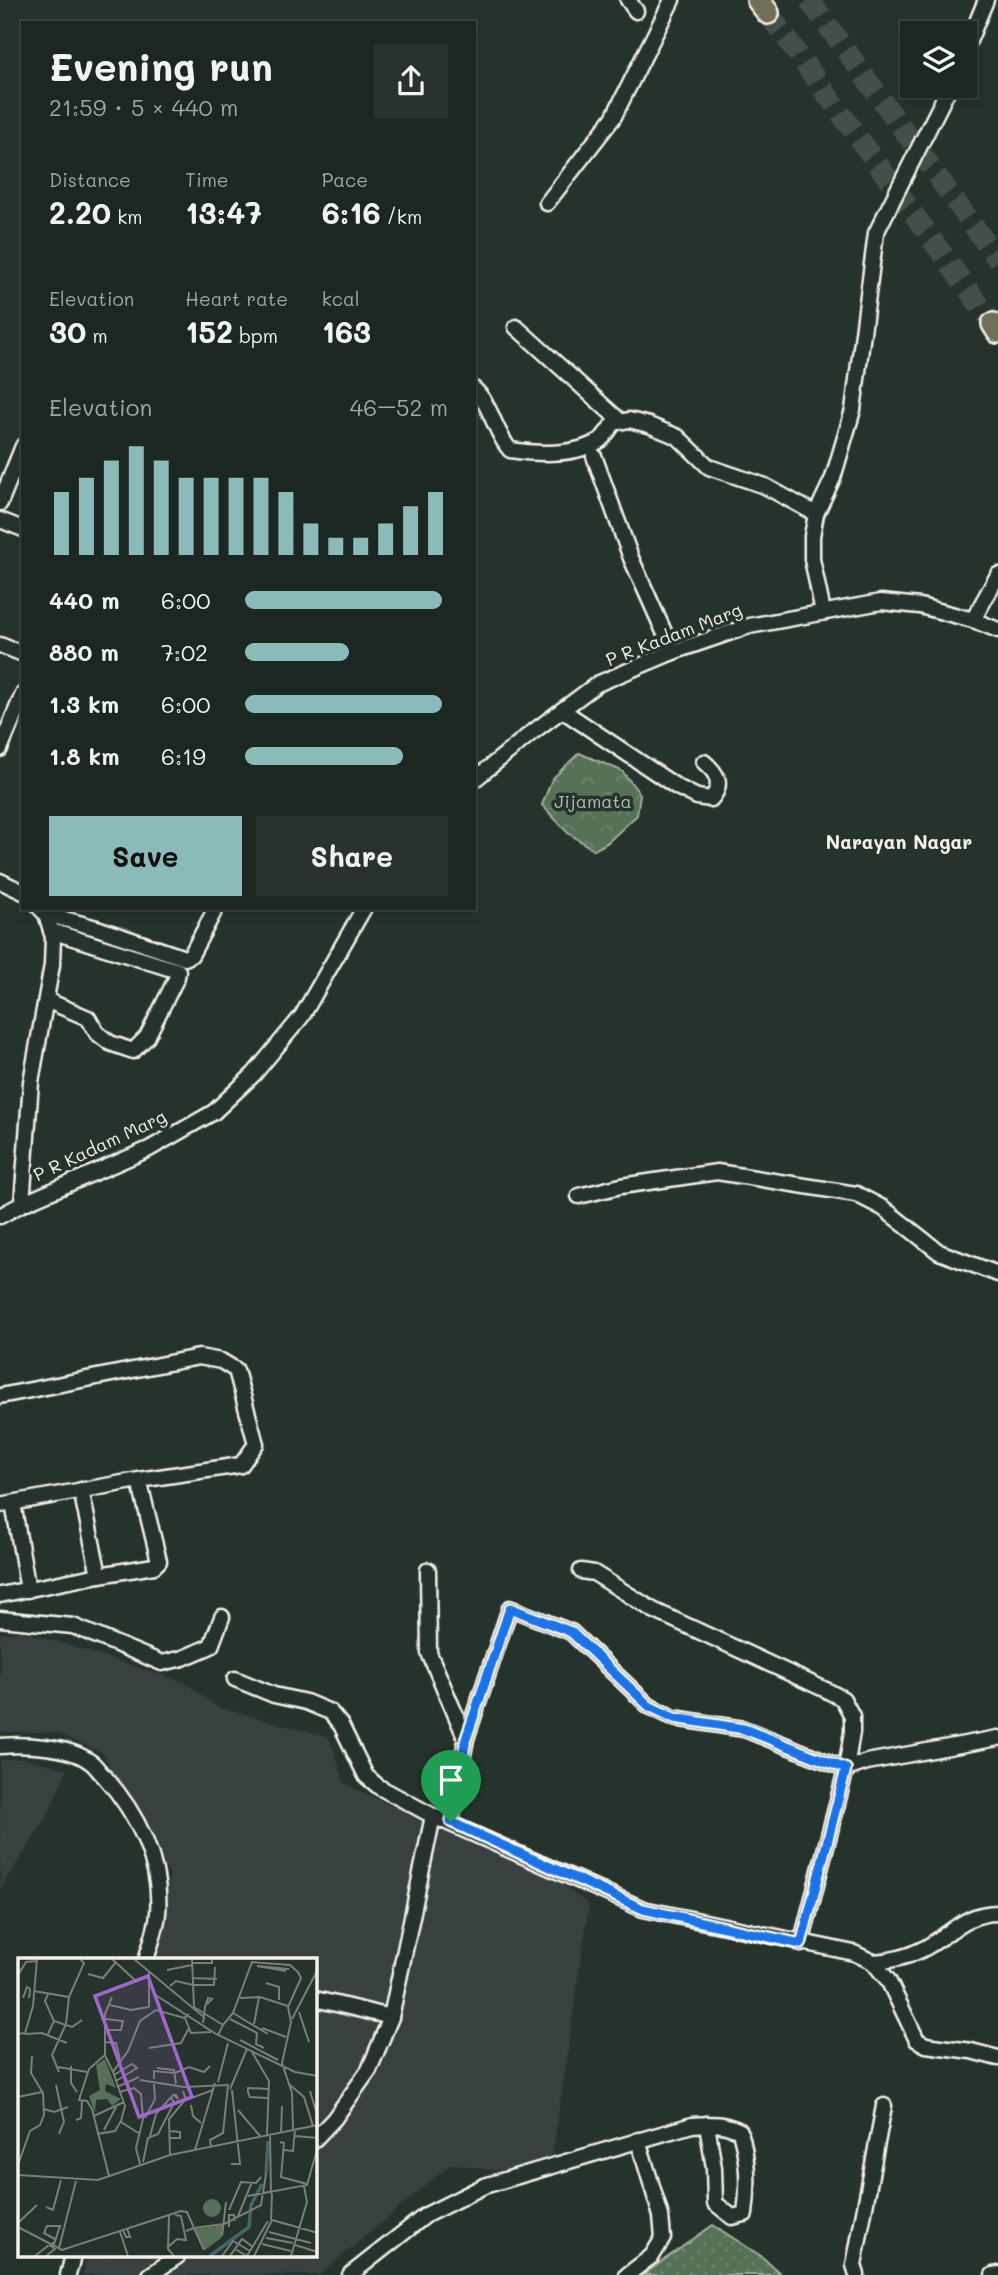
<!DOCTYPE html>
<html lang="en">
<head>
<meta charset="utf-8">
<style>
  :root { --surface:#1c2622; --page:#29322f; --text:#f1f3f6; --muted:#a0a5a5; --line:#3a4340; --accent:#8bbbb9 }
  body { margin:0; font-family:Mali,sans-serif; background:var(--page); color:var(--text); height:100vh; display:flex; flex-direction:column; font-size:26px; white-space:nowrap }
  * { box-sizing:border-box; margin:0 }
  p { font-size:23px; color:var(--muted) }
  .icon { flex:none; width:38px; height:38px; fill:none; stroke:currentColor; stroke-width:2; stroke-linecap:round; stroke-linejoin:round }
  .map { position:relative; flex:1; overflow:hidden }
  .panel { position:absolute; left:21px; top:21px; width:455px; height:889px; display:flex; flex-direction:column; background:var(--surface); border-radius:0px; box-shadow:0 4px 10px #0003,0 0 0 2px var(--line) }
  .panel>* { flex:none }
  .tools { position:absolute; left:900px; top:21px; display:grid; gap:14px }
  .tools a { display:grid; place-items:center; width:77px; height:77px; border-radius:0px; background:var(--surface); box-shadow:0 4px 10px #0003,0 0 0 2px var(--line); font-size:35px }
  .pin { position:absolute; display:grid; place-items:center; width:60px; height:60px; color:#fff; margin:-72px -30px; border-radius:50% 50% 50% 0; rotate:-45deg; box-shadow:0 0 7px #0007 }
  .pin .icon { rotate:45deg }
  .round { display:grid; place-items:center; flex:none; width:74px; height:74px; border-radius:0px; background:var(--page) }
  .head { display:flex; align-items:center; justify-content:space-between; height:119px; padding:0 28px }
  h1 { font-size:38px; font-weight:700; line-height:52px }
  .metrics { display:grid; grid-template-columns:repeat(3,1fr); gap:10px; height:119px; padding:7px 28px }
  .metrics div { display:grid; align-content:center }
  .metrics b { font-size:30px; font-weight:700 }
  .metrics small { font-size:19px; font-weight:400 }
  .metrics p { font-size:19px }
  .chart { height:196px; padding:14px 28px }
  .chart p { display:flex; justify-content:space-between }
  .chart svg { width:100%; height:126px; margin-top:7px; stroke:var(--accent); stroke-width:6 }
  .primary-button { display:flex; gap:14px; margin-top:auto; padding:14px 28px }
  .primary-button a { flex:1; height:80px; border-radius:0px; background:var(--accent); color:#111; font-size:28px; font-weight:700; line-height:80px; text-align:center }
  .primary-button a+a { background:var(--page); color:var(--text) }
  ul { padding:0 28px; list-style:none; font-size:23px }
  li { display:grid; grid-template-columns:112px 84px 1fr; align-items:center; height:52px }
  li i { height:18px; border-radius:9px; background:var(--accent) }
  .map>svg:first-child { display:block }
  .built { fill:#374140 }
  .park { fill:url(#park-crowns); stroke:#a4b1a0; stroke-width:2 }
  .garden { fill:url(#garden-dots); stroke:#a4b1a0; stroke-width:2 }
  .lines { fill:none; stroke-linecap:round; stroke-linejoin:round }
  .primary-tunnel { stroke:#455049; stroke-width:21; stroke-dasharray:21 10; stroke-linecap:butt }
  .street-casing { stroke:#f4f1e8; stroke-width:19 }
  .primary-casing { stroke:#f4f1e8; stroke-width:26 }
  .street { stroke:#26332d; stroke-width:14 }
  .primary { stroke:#706f59; stroke-width:21 }
  .route-casing { stroke:#fff; stroke-width:14 }
  .route { stroke:#1a73e8; stroke-width:9 }
  .labels { text-anchor:middle; stroke-width:7; stroke-linejoin:round; paint-order:stroke }
  .street-label { font-size:18px; fill:#f4f1e8; stroke:#26332d }
  .park-label { font-size:18px; fill:#b4beae; stroke:#26332d }
  .neighbourhood-label { font-size:19px; font-weight:bold; fill:#f4f1e8; stroke:#26332d }
  .inset-river { fill:none; stroke:#44666a; stroke-width:3.5 }
  .inset-road { fill:none; stroke:#787f78; stroke-width:2 }
  .view { fill:#9f67cb; fill-opacity:0.15; stroke:#9f67cb; stroke-width:3.5 }
  .inset-edge { fill:none; stroke:#f4f1e8; stroke-width:3.5 }
</style>
</head>
<body>
<div class="map">
<svg width="998" height="2275" viewBox="0 0 998 2275">
  <defs>
    <pattern id="park-crowns" width="20" height="18" patternUnits="userSpaceOnUse" patternTransform="scale(1.75)"><rect width="20" height="18" fill="#557157"/><path d="M2 6a3 3 0 1 1 6 0M12 15a3 3 0 1 1 6 0" fill="none" stroke="#6e866f"/></pattern>
    <pattern id="garden-dots" width="8" height="8" patternUnits="userSpaceOnUse" patternTransform="scale(1.75)"><rect width="8" height="8" fill="#557157"/><path d="M2 2h.1M6 6h.1" fill="none" stroke="#6e866f" stroke-width="1.8" stroke-linecap="round"/></pattern>
  </defs>
  <rect width="100%" height="100%" fill="#26332d"/>
  <filter id="ink" filterUnits="userSpaceOnUse"><feTurbulence type="fractalNoise" baseFrequency=".0143" numOctaves="2"/><feDisplacementMap in="SourceGraphic" scale="14" xChannelSelector="R" yChannelSelector="G"/><feConvolveMatrix kernelMatrix="1 2 1 2 8 2 1 2 1" color-interpolation-filters="sRGB"/></filter>
  <g filter="url(#ink)">
    <!-- built -->
    <g class="built">
      <polygon points="22,1631 184,1682 217,1707 329,1737 345,1784 559,1882 589,1905 549,2178 451,2164 319,2275 83,2275 87,2256 315,2256 315,1960 154,1960 170,1875 103,1753 55,1732 0,1732 0,1634"/>
      <polygon points="22,1758 67,1769 47,1817 0,1889 0,1760"/>
    </g>
    <!-- park -->
    <polygon class="park" points="579,753 622,771 640,794 637,815 607,843 594,850 568,833 542,805 552,779"/>
    <!-- garden -->
    <polygon class="garden" points="713,2225 761,2256 782,2275 643,2275"/>
    <g class="lines">
      <!-- primary-tunnel -->
      <g class="primary-tunnel">
        <polyline points="809,0 998,260"/>
        <polyline points="768,13 993,324"/>
      </g>
      <!-- street casing -->
      <g class="street-casing">
        <g id="street">
          <polyline points="628,0 636,11"/>
          <polyline points="964,53 986,0"/>
          <polyline points="547,203 613,118 672,0"/>
          <polyline points="516,327 619,420"/>
          <path d="M474,389c18,17 20,42 36,61 27,4 64,6 89,-9 6,-4 10,-12 15,-18l15,-3 20,5 29,12 31,30 56,19 51,28"/>
          <polyline points="594,456 631,558 673,652"/>
          <polyline points="0,503 23,446"/>
          <polyline points="0,520 23,529"/>
          <polyline points="823,612 812,559 812,536 816,514 833,478 853,410 876,233 950,86"/>
          <polyline points="973,620 998,575"/>
          <polyline points="0,645 23,654"/>
          <path d="M562,710l115,77 20,10 14,2c13,-15 6,-26 -7,-37"/>
          <polyline points="0,749 23,694"/>
          <polyline points="474,780 530,734 597,684 673,652 749,626 881,602 920,606 973,620 998,630"/>
          <polyline points="0,881 23,892"/>
          <polyline points="46,914 100,929 185,958 191,955 216,908"/>
          <polyline points="46,1000 88,1018 97,1033 110,1043 133,1051 147,1037 177,977 178,971 51,931"/>
          <polyline points="579,1196 621,1186 717,1172 856,1194 883,1208 939,1252 998,1274"/>
          <polyline points="22,1204 31,1082 52,965 53,937 46,914 40,908"/>
          <polyline points="0,1216 22,1204 149,1149 214,1112 254,1074 302,1016 364,908"/>
          <polyline points="0,1396 199,1357 221,1361 236,1370 256,1444 241,1465 139,1480 0,1505"/>
          <polyline points="13,1503 28,1590"/>
          <polyline points="428,1570 429,1653 466,1739 451,1822"/>
          <polyline points="581,1571 594,1573 653,1610 826,1690 843,1699 852,1716 852,1732 846,1769 801,1944"/>
          <polyline points="99,1575 154,1566 159,1561 139,1480"/>
          <polyline points="0,1595 99,1575 81,1490"/>
          <polyline points="0,1619 73,1626 162,1663 183,1658 211,1646 222,1617"/>
          <polyline points="235,1679 274,1695 306,1702 330,1712 341,1725 366,1776 379,1787 433,1816 643,1909 854,1953 873,1962 888,1980 917,2040 926,2045 971,2051 998,2058"/>
          <polyline points="466,1739 510,1608 571,1632 649,1706 674,1718 744,1729 846,1769 867,1762 998,1738"/>
          <path d="M0,1746c24,-2 69,0 89,15 6,3 10,11 15,15 33,37 58,86 54,137 -1,15 -8,32 -12,47"/>
          <path d="M873,1962c18,-1 32,-4 48,-12 29,-14 42,-37 77,-37"/>
          <polyline points="315,1999 391,2017"/>
          <polyline points="315,2139 334,2119 369,2070 391,2017 433,1816"/>
          <polyline points="68,2275 73,2256"/>
          <polyline points="150,2275 178,2256"/>
          <path d="M350,2275l76,-60 58,-29 208,-61c21,-1 28,-3 48,6 8,29 9,53 5,83l-13,3 -17,-14 -1,-35 -7,-44"/>
          <polyline points="627,2275 652,2256 663,2238 661,2216 638,2140"/>
          <polyline points="857,2275 854,2265 884,2106"/>
          <polyline points="993,2275 998,2274"/>
        </g>
      </g>
      <!-- primary casing -->
      <g class="primary-casing">
        <g id="primary">
          <polyline points="758,0 768,13"/>
          <polyline points="993,324 998,332"/>
        </g>
      </g>
      <!-- street -->
      <use href="#street" class="street"/>
      <!-- primary -->
      <use href="#primary" class="primary"/>
    </g>
  </g>
  <g class="lines" filter="url(#ink)">
    <!-- route casing -->
    <g class="route-casing">
      <polygon id="route" points="510,1608 571,1632 649,1706 674,1718 744,1729 846,1769 801,1944 643,1909 451,1822 466,1739"/>
    </g>
    <!-- route -->
    <use href="#route" class="route"/>
  </g>
  <g class="labels">
    <!-- street labels -->
    <g class="street-label">
      <text transform="translate(674 635) rotate(-21)" y="6">P R Kadam Marg</text>
      <text transform="translate(100 1146) rotate(-25)" y="6">P R Kadam Marg</text>
    </g>
    <!-- park labels -->
    <g class="park-label">
      <text x="593" y="808">Jijamata</text>
    </g>
    <!-- neighbourhood labels -->
    <g class="neighbourhood-label">
      <text x="899" y="849">Narayan Nagar</text>
    </g>
  </g>
  <!-- overview -->
  <g transform="translate(18 1958)">
    <rect width="299" height="299" fill="#26332d"/>
    <path d="M185 250a9 9 0 1 1 18 0a9 9 0 1 1-18 0ZM206,267l-3,13 -16,12 -10,-21z" fill="#557157"/>
    <path d="M87,101l11,29 -10,-4 -1,7 16,8 -9,7 -5,-7 -11,1 -1,13 -6,-17 11,-6 -4,-25z" fill="#557157"/>
    <path class="inset-river" d="M248,216l2,-33M192,298l39,-29 2,-22 11,-21"/>
    <path class="inset-road" d="M94,1l25,23M116,1l71,59M174,1l2,48 29,18 -5,10M174,5h20v-4M239,8l29,5M239,8l32,3M149,12l25,-5M70,16l15,4 13,-16M0,17l8,-13 11,-1M174,20l25,1M248,25l13,4v13M175,27h21l1,-18M152,28l6,-5 17,4M16,33l35,6M136,36l62,40 79,38 23,4M94,39l-7,17v41l8,17M5,40l4,-11 3,2 -1,9M222,40l20,-1 28,9M92,47l21,5 18,-3M131,49v-35M281,54l10,30M215,55l35,21M167,60l6,15 20,-1M212,61l27,14 -1,11 8,4M274,61l26,-50M36,63l18,6 10,-7M185,65l2,-16 3,-9 4,1 -5,5M236,66l5,-27M205,67l10,-12 19,-51 38,3 8,7 3,6 -13,29 3,15 -9,41 10,30 1,36M244,70l24,9M87,72h16l2,-9 -17,-2M0,76l7,-1 8,-27 4,-47M7,76l17,-1 25,10M30,76l6,-13 -9,-20 3,-7M222,82l38,20M87,84l11,1 4,16M131,90l32,-5 8,-15M234,94l17,29 -2,54M87,97l-16,14 -10,31 8,1 5,8 17,67M53,108v17l6,9M40,109l29,5M139,110l17,2 2,14M41,114l-7,-17 14,-31 3,-27 15,-34 -4,-4M96,117l18,-11 5,4 -21,13M136,121v-8l21,2 14,-6 15,5 6,-6M122,122l44,7 44,-2 -5,48 -13,7 1,7M200,124l10,-39M38,127l8,37 -5,12M272,127l14,12 9,29M99,129l22,-10M212,131l17,-40M165,133l3,9 27,-10M292,133l8,27M101,134l15,-4 7,6 2,25 -7,29 4,16M0,139l24,-5M250,140l-18,-1 -2,-5v-4l20,1M173,147l2,11 8,7M26,151l10,3 14,-5M220,152l22,26M76,158l30,-14M127,160l10,-19 -1,-15M58,162l5,-2 1,-17M103,164l19,12M86,172l12,-23M151,173l11,1v6h-11M263,174l1,-26M79,176l18,-3 6,-10 4,-15 -12,-34 15,-21 12,-30 16,-11 28,8 5,-4M252,177l1,59M132,178l6,-22 17,-19h3l2,4 -4,-4M277,178l23,2M262,184l4,1 -3,34 26,7M177,192l20,-67M266,192l9,1 2,-22M152,197l-1,-36 16,-19M125,204l5,-24 10,-4 16,-31 -3,-6M213,206h9l-8,-74M0,207l12,-34 10,-6 4,-10 -1,-22 -12,-20 1,-17M0,217l80,5 72,-25 148,-30M230,238l59,-11 11,-39M28,249l7,3 8,-30M211,252l12,-28 15,1 5,-6M151,257l-1,34 6,7M220,258l14,-34M253,262l1,-26M0,265l19,-18M0,269l44,23 119,-39 6,1 7,16 30,-4 37,-19 5,-31M211,269v-12h5l1,6M105,272l3,7h4l-3,-9M168,273l8,-3 10,22M102,274l8,24M251,274l42,11M204,278l4,-34M248,280l27,5M34,285l2,1 6,-18h-13l-3,7 11,6M244,286l29,7M277,287l23,7M41,290l17,-67M149,290l10,-9 9,1 -5,-24 -6,-1M217,291l12,7 21,-35M17,298l14,-11 6,4 -9,7M204,298l11,-15 17,10M212,298l12,-17 11,8M236,298l18,-36 46,13M273,298l16,-54 -3,-16"/>
    <path class="view" d="M130,18l44,121 -53,20 -44,-121z"/>
    <rect width="299" height="299" class="inset-edge"/>
  </g>
</svg>
<div class="tools">
<a><svg class="icon" aria-label="layers" viewBox="0 0 24 24"><path d="M12 4l9 5-9 5-9-5zM3 14l9 5 9-5"/></svg></a>
</div>
<div class="pin" style="left:451px;top:1822px;background:#1e9e55"><svg class="icon" aria-label="arrive" viewBox="0 0 24 24"><path d="M6 21V4h12l-3 4 3 4H6"/></svg></div>
<section class="panel">
<div class="head"><div><h1>Evening run</h1><p>21:59 · 5 × 440 m</p></div><a class="round"><svg class="icon" aria-label="share" viewBox="0 0 24 24"><path d="M12 15V3M7 8l5-5 5 5M5 13v7h14v-7"/></svg></a></div>
<div class="metrics">
<div><p>Distance</p><b>2.20<small> km</small></b></div>
<div><p>Time</p><b>13:47</b></div>
<div><p>Pace</p><b>6:16<small> /km</small></b></div>
</div>
<div class="metrics">
<div><p>Elevation</p><b>30<small> m</small></b></div>
<div><p>Heart rate</p><b>152<small> bpm</small></b></div>
<div><p>kcal</p><b>163</b></div>
</div>
<div class="chart"><p><span>Elevation</span>46–52 m</p>
<svg viewBox="0 0 160 44" preserveAspectRatio="none"><path d="M5 44V22M15 44V17M25 44V11M35 44V6M45 44V11M55 44V17M65 44V17M75 44V17M85 44V17M95 44V22M105 44V33M115 44V38M125 44V38M135 44V33M145 44V27M155 44V22"/></svg>
</div>
<ul>
<li><b>440 m</b>6:00<i style="width:97%"></i></li>
<li><b>880 m</b>7:02<i style="width:51%"></i></li>
<li><b>1.3 km</b>6:00<i style="width:97%"></i></li>
<li><b>1.8 km</b>6:19<i style="width:78%"></i></li>
</ul>
<div class="primary-button"><a>Save</a><a>Share</a></div>
</section>
</div>
</body>
</html>
